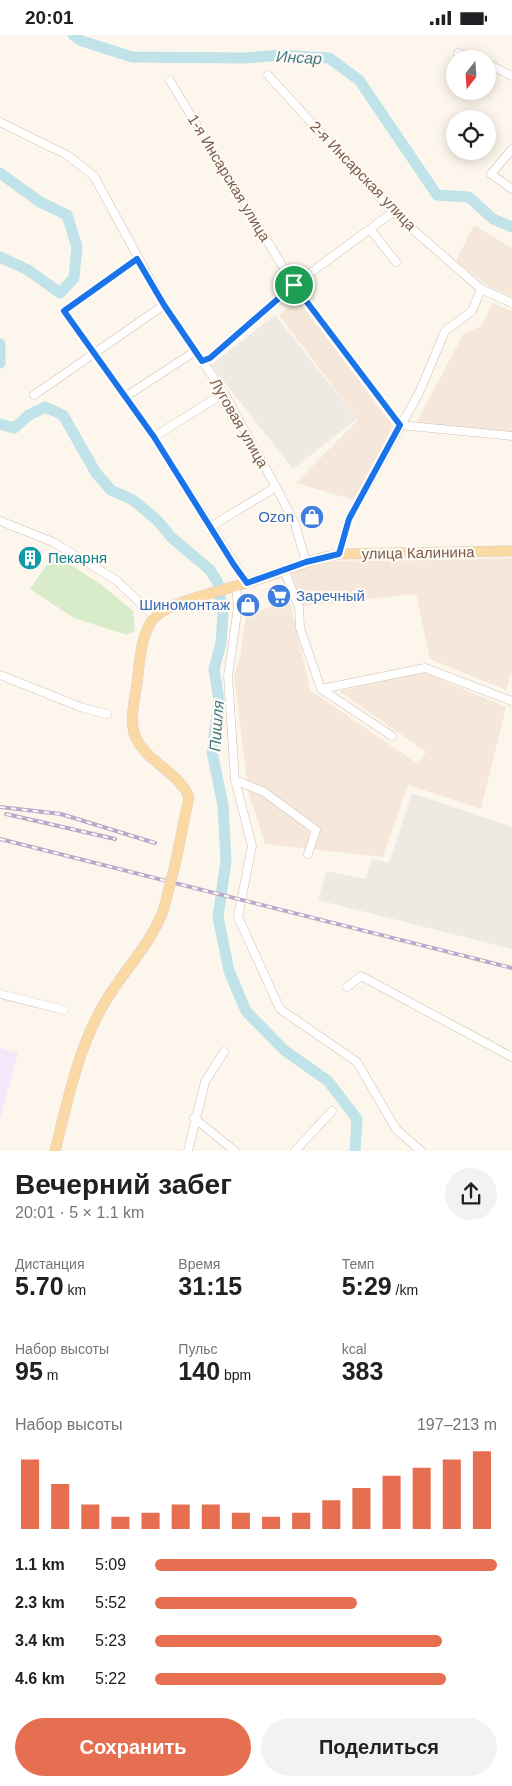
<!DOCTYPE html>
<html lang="ru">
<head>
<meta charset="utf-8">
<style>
  :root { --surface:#fff; --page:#f2f2f2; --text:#202124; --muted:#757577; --accent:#e76f51 }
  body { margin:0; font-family:Arial,sans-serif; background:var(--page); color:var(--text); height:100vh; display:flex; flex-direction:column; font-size:19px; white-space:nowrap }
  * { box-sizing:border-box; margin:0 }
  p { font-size:16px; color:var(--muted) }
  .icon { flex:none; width:28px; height:28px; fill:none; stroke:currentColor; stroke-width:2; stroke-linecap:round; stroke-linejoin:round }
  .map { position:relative; height:1116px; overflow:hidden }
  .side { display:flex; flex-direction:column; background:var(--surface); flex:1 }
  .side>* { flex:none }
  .needle { width:32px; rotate:197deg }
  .controls { position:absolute; left:446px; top:15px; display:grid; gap:10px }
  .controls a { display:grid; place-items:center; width:50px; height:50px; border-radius:50%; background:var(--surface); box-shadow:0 2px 12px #0003; font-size:25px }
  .pin { position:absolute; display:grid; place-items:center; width:42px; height:42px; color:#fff; margin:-21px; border:2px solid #fff; border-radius:50%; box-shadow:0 1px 5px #0007 }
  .round { display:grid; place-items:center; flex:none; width:52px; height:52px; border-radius:26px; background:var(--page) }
  .head { display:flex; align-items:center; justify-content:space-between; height:85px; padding:0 15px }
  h1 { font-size:28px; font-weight:700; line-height:38px }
  .metrics { display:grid; grid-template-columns:repeat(3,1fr); gap:8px; height:85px; padding:5px 15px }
  .metrics div { display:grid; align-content:center }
  .metrics b { font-size:25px; font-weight:700 }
  .metrics small { font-size:14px; font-weight:400 }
  .metrics p { font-size:14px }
  .chart { height:140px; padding:10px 15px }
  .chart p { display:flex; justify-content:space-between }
  .chart svg { width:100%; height:90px; margin-top:5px; stroke:var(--accent); stroke-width:6 }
  .action { display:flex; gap:10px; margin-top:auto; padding:10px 15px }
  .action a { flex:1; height:58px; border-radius:30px; background:var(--accent); color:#fff; font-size:20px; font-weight:700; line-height:58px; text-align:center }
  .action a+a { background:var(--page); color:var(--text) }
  ul { padding:0 15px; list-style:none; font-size:16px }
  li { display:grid; grid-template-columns:80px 60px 1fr; align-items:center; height:38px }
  li i { height:12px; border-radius:6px; background:var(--accent) }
  .status { display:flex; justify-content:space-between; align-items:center; height:35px; padding:0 25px; background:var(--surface); direction:ltr }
  .status svg { height:14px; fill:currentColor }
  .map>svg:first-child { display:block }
  .residential { fill:#f5e8da }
  .industrial { fill:#efe9e4 }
  .education { fill:#f3e8fa }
  .green { fill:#d8ecc9 }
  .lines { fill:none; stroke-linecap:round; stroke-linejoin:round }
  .river { stroke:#bfe3e8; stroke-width:11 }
  .minor-casing { stroke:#d1beb0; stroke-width:9 }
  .major-casing { stroke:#dad1cd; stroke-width:11 }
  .minor { stroke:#fff; stroke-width:8 }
  .major { stroke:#fbd9a5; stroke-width:10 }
  .rail-casing { stroke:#b9a8c9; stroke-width:4 }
  .rail { stroke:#fffaf3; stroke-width:2; stroke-dasharray:5.5; stroke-linecap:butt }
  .major-bridge-casing { stroke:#dad1cd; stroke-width:11; stroke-linecap:butt }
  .major-bridge { stroke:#fbd9a5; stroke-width:10 }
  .route-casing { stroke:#fff; stroke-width:10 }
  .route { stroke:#1a73e8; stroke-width:6 }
  .labels { text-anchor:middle; stroke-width:4.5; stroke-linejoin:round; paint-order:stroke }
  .street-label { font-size:15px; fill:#7a5c4d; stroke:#fffaf3 }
  .shop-label { font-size:15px; fill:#366cbe; stroke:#fffaf3; text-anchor:end }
  .culture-label { font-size:15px; fill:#0d838f; stroke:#fffaf3; text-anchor:start }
  .water-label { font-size:16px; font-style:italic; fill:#437c86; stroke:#fffaf3 }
</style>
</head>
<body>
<div class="status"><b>20:01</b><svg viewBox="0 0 49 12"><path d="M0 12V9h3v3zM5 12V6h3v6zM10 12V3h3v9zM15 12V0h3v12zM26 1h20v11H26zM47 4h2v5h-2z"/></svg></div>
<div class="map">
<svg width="512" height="1116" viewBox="0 0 512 1116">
  <rect width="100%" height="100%" fill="#fdf6ec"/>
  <!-- residential -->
  <g class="residential">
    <polygon points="474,190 512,213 512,262 490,253 456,226"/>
    <polygon points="298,265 397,396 354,465 296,448 358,385 279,280"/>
    <polygon points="492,268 512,276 512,397 416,388 464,298 482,291"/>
    <polygon points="512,523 512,635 506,655 430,624 416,559 303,571 291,537 327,526"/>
    <polygon points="290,566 310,655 418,729 426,717 339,656 423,637 506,672 481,774 408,750 383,822 265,809 248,755 234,640 240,622 246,579"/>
  </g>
  <!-- industrial -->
  <g class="industrial">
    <polygon points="275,280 357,384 293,434 211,330"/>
    <polygon points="412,758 512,792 512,914 318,865 327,836 365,844 372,824 389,828"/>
  </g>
  <!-- education -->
  <polygon class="education" points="0,1013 18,1018 0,1085"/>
  <!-- green -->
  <polygon class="green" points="54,519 103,551 133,576 135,596 127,600 74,583 30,554"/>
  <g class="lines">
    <!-- river -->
    <g class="river">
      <polyline points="73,0 82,6 132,22 244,23 281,20 329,23 359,45 437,160 469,162 493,184 512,192"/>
      <polyline points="0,138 40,167 67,180 77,212 74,243 60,258 28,235 0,222"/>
      <polyline points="0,309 0,328"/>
      <polyline points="0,389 14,393 29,380 45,372 63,380 96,438 111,455 133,465 157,485 171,502 210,535 218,548 223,578 221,608 214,634 219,665 212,717 223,770 226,826 218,882 229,936 246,976 284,1015 328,1046 357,1084 355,1116"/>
    </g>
    <!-- minor casing -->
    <g class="minor-casing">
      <g id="minor">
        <polyline points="458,18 476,24"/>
        <polyline points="488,29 512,41"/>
        <polyline points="268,40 393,177 481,254 512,268"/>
        <polyline points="170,46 294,250 400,390 512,401"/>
        <polyline points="0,87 67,120 94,141 164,270 224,358 276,452 295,489 306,527"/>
        <polyline points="512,114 491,139 512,154"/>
        <polyline points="370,194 396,227"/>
        <polyline points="137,224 64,276 154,402 247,548"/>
        <polyline points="202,326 210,323 294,250 393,177"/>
        <polyline points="34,360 164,270"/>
        <polyline points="125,362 194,317"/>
        <polyline points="154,402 224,358"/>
        <polyline points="0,486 53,507 116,545 155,582"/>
        <polyline points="210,492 276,452"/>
        <polyline points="339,519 349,484 419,358 445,296 472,276 481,254"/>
        <polyline points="284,535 299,572 300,593 321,654 425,633 512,666"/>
        <polyline points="236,551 238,572 228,641 235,745 252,811 238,882 280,974 357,1027 396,1094 421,1116"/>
        <polyline points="0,640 83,673 107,679"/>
        <polyline points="321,654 392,701"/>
        <polyline points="235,745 264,757 316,795 308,819"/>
        <polyline points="347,952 361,941 512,1022"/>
        <polyline points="0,959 64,975"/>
        <polyline points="194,1083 235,1116"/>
        <polyline points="188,1116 205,1047 224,1017"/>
        <polyline points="295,1116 332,1076"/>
      </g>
    </g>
    <!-- major casing -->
    <g class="major-casing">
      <g id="major">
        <path d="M175,830l14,-68c-11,-26 -42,-34 -54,-61 -6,-16 0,-37 2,-53 3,-21 3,-48 17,-65 14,-16 71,-28 92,-35 25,-7 50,-18 75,-25l18,-4 173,-3"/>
        <path d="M55,1116c12,-48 22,-98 46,-142 18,-34 50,-63 63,-101"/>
      </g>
    </g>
    <!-- minor -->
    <use href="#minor" class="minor"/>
    <!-- major -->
    <use href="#major" class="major"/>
    <!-- rail casing -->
    <g class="rail-casing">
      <g id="rail">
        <polyline points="0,772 61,779 155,808"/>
        <polyline points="6,779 115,804"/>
        <polyline points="0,804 512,933"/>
      </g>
    </g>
    <!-- rail -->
    <use href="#rail" class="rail"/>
    <!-- major-bridge casing -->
    <g class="major-bridge-casing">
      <polyline id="major-bridge" points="164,873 175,830"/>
    </g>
    <!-- major-bridge -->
    <use href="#major-bridge" class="major-bridge"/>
  </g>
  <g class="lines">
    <!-- route casing -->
    <g class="route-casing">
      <polygon id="route" points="137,224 164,270 202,326 210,323 294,250 400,390 349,484 339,519 306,527 247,548 234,530 154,402 64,276"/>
    </g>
    <!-- route -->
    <use href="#route" class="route"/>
  </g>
  <!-- icons -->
  <defs>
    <g id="shop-disc" transform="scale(1.25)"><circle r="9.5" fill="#3f7fe0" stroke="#fffaf3"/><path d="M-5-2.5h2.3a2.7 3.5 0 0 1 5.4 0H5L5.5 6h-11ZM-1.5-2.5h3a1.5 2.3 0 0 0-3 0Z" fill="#fff"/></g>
    <g id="building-disc" transform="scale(1.25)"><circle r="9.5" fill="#0f9aa8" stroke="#fffaf3"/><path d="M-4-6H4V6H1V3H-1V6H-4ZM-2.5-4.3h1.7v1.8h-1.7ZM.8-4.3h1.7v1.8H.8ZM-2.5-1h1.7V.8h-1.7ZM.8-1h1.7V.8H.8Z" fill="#fff"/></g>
    <g id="supermarket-disc" transform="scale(1.25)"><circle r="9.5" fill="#3f7fe0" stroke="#fffaf3"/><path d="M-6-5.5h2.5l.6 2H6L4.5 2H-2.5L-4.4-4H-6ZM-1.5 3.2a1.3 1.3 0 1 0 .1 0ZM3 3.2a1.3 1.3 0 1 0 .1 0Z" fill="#fff"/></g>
  </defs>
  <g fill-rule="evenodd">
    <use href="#shop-disc" x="312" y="482"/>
    <use href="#building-disc" x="30" y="523"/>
    <use href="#supermarket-disc" x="279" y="561"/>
    <use href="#shop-disc" x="248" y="570"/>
  </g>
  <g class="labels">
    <!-- street labels -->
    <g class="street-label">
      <text transform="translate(363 141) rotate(46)" y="5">2-я Инсарская улица</text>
      <text transform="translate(229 143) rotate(59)" y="5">1-я Инсарская улица</text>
      <text transform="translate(239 388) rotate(60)" y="5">Луговая улица</text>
      <text transform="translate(418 518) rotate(-1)" y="5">улица Калинина</text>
    </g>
    <!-- shop labels -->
    <g class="shop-label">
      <text x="294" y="487">Ozon</text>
      <text x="296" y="566" text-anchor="start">Заречный</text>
      <text x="230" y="575">Шиномонтаж</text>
    </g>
    <!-- culture labels -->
    <g class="culture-label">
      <text x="48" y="528">Пекарня</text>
    </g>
    <!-- water labels -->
    <g class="water-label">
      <text transform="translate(299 22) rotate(3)" y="6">Инсар</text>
      <text transform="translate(216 691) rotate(-86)" y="6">Пишля</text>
    </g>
  </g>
</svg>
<div class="controls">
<a><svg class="needle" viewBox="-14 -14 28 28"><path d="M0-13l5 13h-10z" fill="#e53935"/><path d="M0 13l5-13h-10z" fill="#757577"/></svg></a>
<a><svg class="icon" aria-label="locate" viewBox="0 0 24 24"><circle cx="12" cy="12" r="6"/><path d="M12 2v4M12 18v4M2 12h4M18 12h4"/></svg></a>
</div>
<div class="pin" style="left:294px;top:250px;background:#1e9e55"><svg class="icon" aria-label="arrive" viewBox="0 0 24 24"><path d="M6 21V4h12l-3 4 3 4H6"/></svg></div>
</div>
<section class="side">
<div class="head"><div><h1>Вечерний забег</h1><p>20:01 · 5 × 1.1 km</p></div><a class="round"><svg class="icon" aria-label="share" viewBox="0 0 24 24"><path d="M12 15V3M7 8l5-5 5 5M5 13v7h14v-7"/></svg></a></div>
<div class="metrics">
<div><p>Дистанция</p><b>5.70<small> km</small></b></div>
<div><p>Время</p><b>31:15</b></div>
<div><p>Темп</p><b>5:29<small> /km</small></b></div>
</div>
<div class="metrics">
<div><p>Набор высоты</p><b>95<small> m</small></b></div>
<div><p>Пульс</p><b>140<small> bpm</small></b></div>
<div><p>kcal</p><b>383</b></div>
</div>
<div class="chart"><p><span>Набор высоты</span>197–213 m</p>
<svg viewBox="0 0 160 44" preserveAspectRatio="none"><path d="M5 44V10M15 44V22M25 44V32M35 44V38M45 44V36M55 44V32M65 44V32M75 44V36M85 44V38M95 44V36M105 44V30M115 44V24M125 44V18M135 44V14M145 44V10M155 44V6"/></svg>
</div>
<ul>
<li><b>1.1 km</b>5:09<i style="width:100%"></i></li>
<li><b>2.3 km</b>5:52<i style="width:59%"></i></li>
<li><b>3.4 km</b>5:23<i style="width:84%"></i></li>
<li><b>4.6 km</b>5:22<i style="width:85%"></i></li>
</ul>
<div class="action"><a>Сохранить</a><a>Поделиться</a></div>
</section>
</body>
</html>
